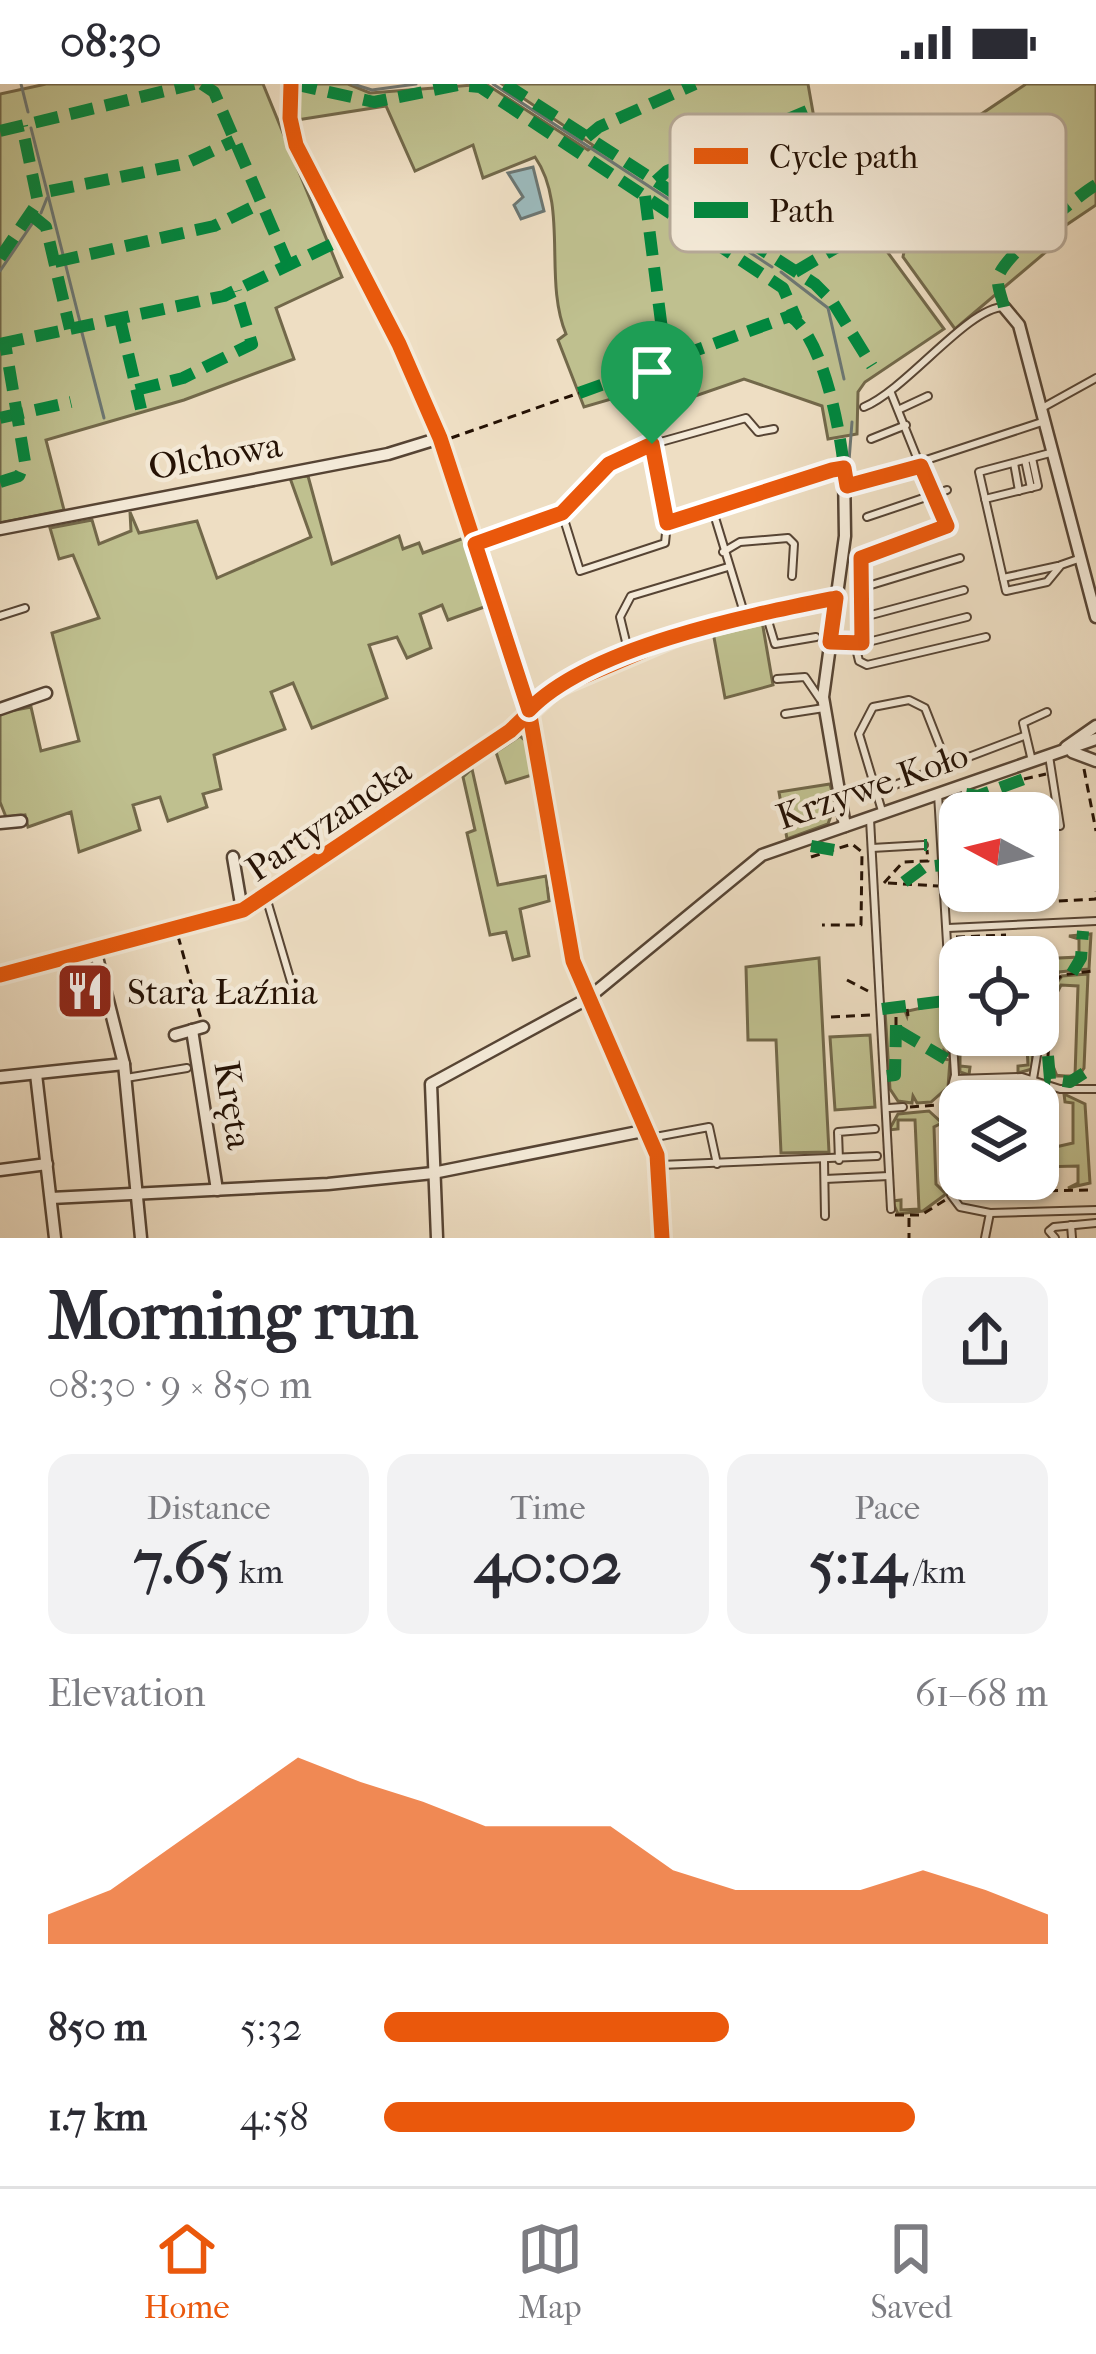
<!DOCTYPE html>
<html lang="en">
<head>
<meta charset="utf-8">
<style>
  :root { --surface:#fff; --page:#f2f2f3; --text:#2b2b33; --muted:#7c7c81; --line:#e1e1e2; --accent:#ea580c }
  body { margin:0; font-family:"IM FELL French Canon",serif; background:var(--page); color:var(--text); height:100vh; display:flex; flex-direction:column; font-size:45px; white-space:nowrap }
  * { box-sizing:border-box; margin:0 }
  p { font-size:39px; color:var(--muted) }
  .icon { flex:none; width:66px; height:66px; fill:none; stroke:currentColor; stroke-width:2; stroke-linecap:round; stroke-linejoin:round }
  .map { position:relative; height:1154px; overflow:hidden }
  .side { display:flex; flex-direction:column; background:var(--surface); flex:1 }
  .side>* { flex:none }
  .needle { width:78px; rotate:277deg }
  .tools { position:absolute; left:939px; top:708px; display:grid; gap:24px }
  .tools a { display:grid; place-items:center; width:120px; height:120px; border-radius:24px; background:var(--surface); box-shadow:0 3px 9px #0004; font-size:60px }
  .pin { position:absolute; display:grid; place-items:center; width:102px; height:102px; color:#fff; margin:-123px -51px; border-radius:50% 50% 50% 0; rotate:-45deg; box-shadow:0 0 12px #0007 }
  .pin .icon { rotate:45deg }
  .round { display:grid; place-items:center; flex:none; width:126px; height:126px; border-radius:24px; background:var(--page) }
  .summary { display:flex; align-items:center; justify-content:space-between; height:204px; padding:0 48px }
  h1 { font-size:66px; font-weight:800; line-height:90px }
  .figures { display:grid; grid-template-columns:repeat(3,1fr); gap:18px; height:204px; padding:12px 48px }
  .figures div { display:grid; align-content:center; border-radius:24px; background:var(--page); text-align:center }
  .figures b { font-size:60px; font-weight:800 }
  .figures small { font-size:33px; font-weight:400 }
  .figures p { font-size:33px }
  .chart { height:336px; padding:24px 48px }
  .chart p { display:flex; justify-content:space-between }
  .chart svg { width:100%; height:216px; margin-top:12px; fill:var(--accent); opacity:.7 }
  ul { padding:0 48px; list-style:none; font-size:39px }
  li { display:grid; grid-template-columns:192px 144px 1fr; align-items:center; height:90px }
  li i { height:30px; border-radius:15px; background:var(--accent) }
  .status { display:flex; justify-content:space-between; align-items:center; height:84px; padding:0 60px; background:var(--surface); direction:ltr }
  .status svg { height:33px; fill:currentColor }
  .tab-bar { display:flex; justify-content:space-around; align-items:center; height:168px; border-top:3px solid var(--line); background:var(--surface); font-size:33px; color:var(--muted) }
  .tab-bar a { display:grid; justify-items:center; gap:6px }
  .tab-bar .selected { color:var(--accent) }
  .map>svg:first-child { display:block }
  .green { fill:#bfc08f; stroke:#72684a; stroke-width:3 }
  .water { fill:#9cbabc; stroke:#6c7672; stroke-width:3 }
  .lines { fill:none; stroke-linecap:round; stroke-linejoin:round }
  .stream { stroke:#6c7672; stroke-width:3 }
  .service-casing { stroke:#564434; stroke-width:10 }
  .minor-casing { stroke:#564434; stroke-width:15 }
  .path { stroke:#241104; stroke-width:3; stroke-dasharray:9 6; stroke-linecap:butt }
  .service { stroke:#f4ead8; stroke-width:6 }
  .minor { stroke:#f4ead8; stroke-width:10 }
  .quiet { stroke:#00873e; stroke-width:12; stroke-dasharray:24 12; stroke-linecap:butt }
  .cycleway-casing { stroke:#f4ead8; stroke-width:22 }
  .cycleway { stroke:#e8590c; stroke-width:15 }
  .route-casing { stroke:#fff; stroke-width:24 }
  .route { stroke:#ea580c; stroke-width:15 }
  .labels { text-anchor:middle; stroke-width:9; stroke-linejoin:round; paint-order:stroke }
  .street-label { font-size:36px; fill:#241104; stroke:#f4ead8 }
  .poi-label { font-size:36px; fill:#241104; stroke:#f4ead8; text-anchor:start }
  .key { fill:#f4ead8; stroke:#b6a998; stroke-width:3 }
  .key-label { font-size:33px; fill:#241104 }
</style>
</head>
<body>
<div class="status"><b>08:30</b><svg viewBox="0 0 49 12"><path d="M0 12V9h3v3zM5 12V6h3v6zM10 12V3h3v9zM15 12V0h3v12zM26 1h20v11H26zM47 4h2v5h-2z"/></svg></div>
<div class="map">
<svg width="1096" height="1154" viewBox="0 0 1096 1154">
  <rect width="100%" height="100%" fill="#eedec3"/>
  <filter id="stains"><feTurbulence type="fractalNoise" baseFrequency=".00167" numOctaves="4"/><feColorMatrix values="0 0 0 0 .2 0 0 0 0 .09 0 0 0 0 .02 0 0 0 .5 -.17"/></filter>
  <radialGradient id="worn" r=".72"><stop offset=".6" stop-color="#630" stop-opacity="0"/><stop offset="1" stop-color="#630" stop-opacity=".3"/></radialGradient>
  <!-- green -->
  <g class="green">
    <polygon points="46,0 263,0 342,193 276,224 294,275 184,316 46,356 64,426 0,439 0,10"/>
    <path d="M296,0h52l22,9 116,-9 102,66 6,-4 -92,-62h306l14,79 122,166 -79,53 -7,10 -1,42 -29,5 -6,-33 -78,-27 -101,35 -8,-22 -51,15 -26,-67 8,-6c-23,-55 3,-128 -31,-177l-52,21 -10,-33 -58,26 -29,-65 -89,14z"/>
    <polygon points="1026,0 1096,0 1096,121 1050,152 1047,167 955,245 903,173 908,146 942,93 962,43"/>
    <polygon points="308,392 332,480 399,452 403,465 419,459 423,469 464,454 487,522 448,536 442,521 420,530 431,564 407,574 397,553 369,561 387,614 312,644 293,599 271,608 285,645 214,671 221,705 203,710 207,723 168,737 160,713 133,721 140,746 79,768 71,728 28,743 25,731 6,733 0,718 0,629 31,623 41,667 79,657 52,549 99,534 73,471 59,475 50,444 92,436 99,460 131,447 130,428 139,449 197,437 217,494 311,453 290,394"/>
    <polygon points="762,537 773,601 725,614 713,548"/>
    <polygon points="520,652 526,657 532,691 506,699 496,668"/>
    <polygon points="472,685 498,801 546,792 549,817 520,825 529,872 513,876 506,848 490,851 467,749 475,746 463,693"/>
    <polygon points="830,700 835,720 828,740 787,755 779,708"/>
    <polygon points="1091,850 1089,885 1059,888 1049,910 1038,911 1038,875 1079,873 1079,855 1069,852"/>
    <polygon points="819,874 829,1068 781,1069 776,956 748,956 746,883"/>
    <polygon points="1088,890 1084,984 1078,993 1053,991 1053,982 1057,992 1075,992 1078,902 1061,901 1056,911 1054,902 1062,892"/>
    <polygon points="948,918 949,972 944,967 944,975 950,976 948,1003 931,1018 917,1019 913,1012 912,1019 898,1017 890,1005 885,927 905,927 907,932 908,927"/>
    <polygon points="958,918 960,951 1019,951 1033,969 1032,985 1018,989 1018,982 1028,981 1027,964 960,965 960,982 970,983 969,991 960,988"/>
    <polygon points="870,951 875,1023 835,1026 830,953"/>
    <polygon points="1064,1010 1085,1020 1090,1099 1068,1104 1078,1099 1078,1082 1038,1083 1038,1067 1073,1059 1073,1019 1065,1018"/>
    <polygon points="929,1027 942,1039 934,1043 936,1100 946,1110 923,1127 898,1130 892,1117 901,1116 901,1126 919,1125 915,1036 898,1036 898,1045 889,1046 898,1030"/>
  </g>
  <!-- water -->
  <polygon class="water" points="533,83 544,127 521,135 514,121 523,113 508,89"/>
  <g class="lines">
    <!-- stream -->
    <g class="stream">
      <polyline points="21,0 28,28"/>
      <polyline points="353,0 372,6 416,0"/>
      <polyline points="493,0 772,183"/>
      <polyline points="31,44 80,238"/>
      <polyline points="41,129 47,114"/>
      <polyline points="0,187 34,137"/>
      <polyline points="781,188 828,224 844,295"/>
      <polyline points="81,245 104,334"/>
      <polyline points="849,377 852,338"/>
    </g>
    <!-- service casing -->
    <g class="service-casing">
      <g id="service">
        <polyline points="891,309 932,411"/>
        <path d="M864,323c43,-18 104,-100 140,-100"/>
        <polyline points="1042,324 1096,294"/>
        <polyline points="900,325 928,312"/>
        <polyline points="871,355 906,341"/>
        <polyline points="1050,369 979,388 1006,507 1047,498 1061,481 1081,474"/>
        <polyline points="1025,376 1031,404"/>
        <polyline points="1014,379 1019,407"/>
        <polyline points="847,402 1042,338"/>
        <polyline points="938,411 947,442"/>
        <polyline points="985,415 1038,402 1032,374"/>
        <polyline points="713,427 745,532"/>
        <polyline points="562,429 580,487 665,459 667,439 654,360"/>
        <polyline points="867,433 947,406"/>
        <polyline points="667,439 844,384"/>
        <polyline points="474,460 569,426 602,385 625,368 746,334 758,348 774,345"/>
        <polyline points="723,468 740,458 788,454 794,460 792,492"/>
        <polyline points="1003,494 1058,482"/>
        <polyline points="858,505 960,474"/>
        <polyline points="766,530 775,560 816,553"/>
        <polyline points="0,532 25,524"/>
        <polyline points="860,534 964,506"/>
        <polyline points="833,559 872,557 967,533"/>
        <polyline points="862,559 861,474 952,440"/>
        <polyline points="855,560 859,577 867,581 986,553"/>
        <polyline points="629,570 620,533 631,512 728,483"/>
        <polyline points="777,595 805,593 820,615"/>
        <polyline points="785,630 824,624"/>
        <polyline points="1049,672 1060,742"/>
        <polyline points="1032,677 1023,639 1047,628"/>
        <polyline points="964,704 971,729"/>
        <polyline points="876,708 1024,652"/>
        <polyline points="938,710 955,991 947,1021 951,1111 960,1123 990,1129 1096,1126"/>
        <polyline points="882,727 859,650 873,623 909,616 925,624 947,680"/>
        <polyline points="870,735 891,1125"/>
        <polyline points="872,764 924,761"/>
        <polyline points="266,813 292,901"/>
        <polyline points="948,844 1096,837"/>
        <polyline points="126,994 187,984"/>
        <polyline points="955,995 1022,993 1060,1005 1096,1005"/>
        <polyline points="1033,995 1037,971"/>
        <polyline points="889,1024 903,1023"/>
        <polyline points="650,1054 709,1043 717,1080"/>
        <polyline points="839,1076 838,1048 875,1045"/>
        <polyline points="824,1077 825,1132"/>
        <polyline points="660,1081 877,1072"/>
        <polyline points="825,1095 889,1092"/>
        <polyline points="1071,1141 1072,1154"/>
        <polyline points="985,1154 990,1129"/>
        <polyline points="1055,1154 1049,1147 1054,1143 1096,1139"/>
      </g>
    </g>
    <!-- minor casing -->
    <g class="minor-casing">
      <g id="minor">
        <polyline points="291,0 290,34 296,61 399,260 440,354 529,626 573,877 657,1071 662,1154"/>
        <polyline points="1004,223 1019,241 1096,533"/>
        <polyline points="844,384 845,452 823,613 845,742"/>
        <polyline points="0,445 388,370 440,354"/>
        <polyline points="0,625 46,609"/>
        <polyline points="1066,663 1096,642"/>
        <polyline points="1072,668 1096,677"/>
        <polyline points="0,739 21,737"/>
        <polyline points="233,773 242,826"/>
        <polyline points="96,869 124,980 141,1154"/>
        <polyline points="0,891 243,826 510,647 554,605 690,547 836,514"/>
        <polyline points="192,946 217,1106"/>
        <polyline points="175,951 203,943"/>
        <polyline points="36,990 55,1154"/>
        <polyline points="0,993 124,980"/>
        <polyline points="0,1086 47,1080"/>
        <polyline points="51,1114 328,1100 433,1089 643,1047"/>
        <polyline points="437,1154 431,1000 587,915 762,771 1096,655"/>
      </g>
    </g>
    <!-- path -->
    <g class="path">
      <polyline points="451,354 579,309"/>
      <polyline points="1084,685 1096,747"/>
      <polyline points="1024,695 1046,690"/>
      <polyline points="1038,749 1054,745"/>
      <polyline points="811,773 852,760 862,768 861,841 822,841"/>
      <polyline points="959,773 960,777"/>
      <polyline points="884,799 903,778 928,777 927,766"/>
      <polyline points="888,799 938,802"/>
      <polyline points="954,823 1096,815 1096,807"/>
      <polyline points="178,852 201,935"/>
      <polyline points="979,852 980,873"/>
      <polyline points="956,853 1006,851"/>
      <polyline points="847,896 868,907"/>
      <polyline points="1038,913 1057,913"/>
      <polyline points="907,925 908,932"/>
      <polyline points="831,933 871,931"/>
      <polyline points="896,941 896,933"/>
      <polyline points="1030,959 1045,964"/>
      <polyline points="1048,972 1053,899 1062,891 1092,887"/>
      <polyline points="1049,979 1054,979"/>
      <polyline points="981,1003 990,1017"/>
      <polyline points="1019,1017 1019,1008 1029,1002"/>
      <polyline points="910,1023 937,1021"/>
      <polyline points="995,1106 998,1095"/>
      <polyline points="959,1108 1093,1106"/>
      <polyline points="895,1131 921,1131 947,1115"/>
      <polyline points="909,1134 909,1154"/>
    </g>
    <!-- service -->
    <use href="#service" class="service"/>
    <!-- minor -->
    <use href="#minor" class="minor"/>
    <!-- quiet -->
    <g class="quiet">
      <polyline points="202,0 214,8 289,183"/>
      <polyline points="293,0 374,18 458,1 480,3 783,204 797,236"/>
      <polyline points="505,0 815,200 832,217 872,282"/>
      <polyline points="0,47 194,0"/>
      <polyline points="587,53 599,43 695,0"/>
      <polyline points="656,97 667,87 807,27"/>
      <polyline points="50,107 184,80 234,57"/>
      <polyline points="645,112 666,277"/>
      <polyline points="30,130 46,143 70,245"/>
      <polyline points="722,142 822,91"/>
      <polyline points="0,174 38,118 22,42"/>
      <polyline points="55,178 214,142 261,119"/>
      <polyline points="795,188 861,149"/>
      <path d="M1004,223c-2,-9 -7,-20 -6,-29 3,-20 79,-82 98,-93"/>
      <polyline points="120,235 141,325"/>
      <polyline points="0,260 224,212 345,154"/>
      <polyline points="136,306 183,294 252,260 236,207"/>
      <path d="M579,309l211,-77c33,21 50,114 54,152"/>
      <polyline points="0,334 71,318"/>
      <polyline points="0,398 19,392 25,378 5,259"/>
      <polyline points="966,710 978,712 1024,695"/>
      <polyline points="924,761 927,761"/>
      <polyline points="811,762 834,766"/>
      <polyline points="904,798 924,783 943,781"/>
      <polyline points="945,807 960,789"/>
      <polyline points="1072,889 1081,874 1083,847"/>
      <polyline points="882,925 960,915"/>
      <polyline points="897,946 946,975"/>
      <polyline points="1025,951 1030,959"/>
      <polyline points="1048,972 1050,995 1070,998 1087,987"/>
      <polyline points="887,992 895,991 896,941"/>
    </g>
    <!-- cycleway casing -->
    <g class="cycleway-casing">
      <g id="cycleway">
        <polyline points="291,0 290,34 296,61 399,260 440,354 529,626 573,877 657,1071 662,1154"/>
        <polyline points="0,891 243,826 510,647 554,605 690,547 836,514"/>
      </g>
    </g>
    <!-- cycleway -->
    <use href="#cycleway" class="cycleway"/>
  </g>
  <g class="lines">
    <!-- route casing -->
    <g class="route-casing">
      <path id="route" d="M652,360l15,79 165,-53 12,-2 3,18 74,-20 26,60 -86,32 1,85 -32,-1 6,-44c-85,17 -245,48 -307,112l-54,-166 87,-31 47,-49z"/>
    </g>
    <!-- route -->
    <use href="#route" class="route"/>
  </g>
  <!-- icons -->
  <defs>
    <g id="restaurant-square" transform="scale(3)"><rect x="-9" y="-9" width="18" height="18" rx="4" fill="#8f2418" stroke="#f4ead8"/><path d="M-5-6h1v4h1v-4h1v4h1v-4h1v5L-1.5 .5V6h-2V.5L-5-1ZM5-6V6H3V1.5H1.5Q1.5-4 5-6Z" fill="#fff"/></g>
  </defs>
  <g fill-rule="evenodd">
    <use href="#restaurant-square" x="85" y="907"/>
  </g>
  <g class="labels">
    <!-- street labels -->
    <g class="street-label">
      <text transform="translate(215 371) rotate(-10)" y="13">Olchowa</text>
      <text transform="translate(872 701) rotate(-19)" y="13">Krzywe Koło</text>
      <text transform="translate(328 735) rotate(-34)" y="13">Partyzancka</text>
      <text transform="translate(234 1021) rotate(81)" y="13">Kręta</text>
    </g>
    <!-- poi labels -->
    <g class="poi-label">
      <text x="127" y="920">Stara Łaźnia</text>
    </g>
  </g>
  <!-- legend -->
  <rect x="670" y="30" width="396" height="138" rx="18" class="key"/>
  <rect x="694" y="64" width="54" height="16" fill="#e8590c"/>
  <rect x="694" y="118" width="54" height="16" fill="#00873e"/>
  <g class="key-label">
    <text x="769" y="84">Cycle path</text>
    <text x="769" y="138">Path</text>
  </g>
  <rect width="100%" height="100%" filter="url(#stains)"/>
  <rect width="100%" height="100%" fill="url(#worn)"/>
</svg>
<div class="tools">
<a><svg class="needle" viewBox="-14 -14 28 28"><path d="M0-13l5 13h-10z" fill="#e53935"/><path d="M0 13l5-13h-10z" fill="#7c7c81"/></svg></a>
<a><svg class="icon" aria-label="locate" viewBox="0 0 24 24"><circle cx="12" cy="12" r="6"/><path d="M12 2v4M12 18v4M2 12h4M18 12h4"/></svg></a>
<a><svg class="icon" aria-label="layers" viewBox="0 0 24 24"><path d="M12 4l9 5-9 5-9-5zM3 14l9 5 9-5"/></svg></a>
</div>
<div class="pin" style="left:652px;top:360px;background:#1e9e55"><svg class="icon" aria-label="arrive" viewBox="0 0 24 24"><path d="M6 21V4h12l-3 4 3 4H6"/></svg></div>
</div>
<section class="side">
<div class="summary"><div><h1>Morning run</h1><p>08:30 · 9 × 850 m</p></div><a class="round"><svg class="icon" aria-label="share" viewBox="0 0 24 24"><path d="M12 15V3M7 8l5-5 5 5M5 13v7h14v-7"/></svg></a></div>
<div class="figures">
<div><p>Distance</p><b>7.65<small> km</small></b></div>
<div><p>Time</p><b>40:02</b></div>
<div><p>Pace</p><b>5:14<small> /km</small></b></div>
</div>
<div class="chart"><p><span>Elevation</span>61–68 m</p>
<svg viewBox="0 0 160 44" preserveAspectRatio="none"><path d="M0 44V38L10 33L20 24L30 15L40 6L50 11L60 15L70 20L80 20L90 20L100 29L110 33L120 33L130 33L140 29L150 33L160 38V44z"/></svg>
</div>
<ul>
<li><b>850 m</b>5:32<i style="width:52%"></i></li>
<li><b>1.7 km</b>4:58<i style="width:80%"></i></li>
</ul>
</section>
<nav class="tab-bar">
<a class="selected"><svg class="icon" aria-label="home" viewBox="0 0 24 24"><path d="M3 11l9-7 9 7M6 9v11h12V9"/></svg>Home</a>
<a><svg class="icon" aria-label="map" viewBox="0 0 24 24"><path d="M3 6l6-2 6 2 6-2v14l-6 2-6-2-6 2zM9 4v14M15 6v14"/></svg>Map</a>
<a><svg class="icon" aria-label="saved" viewBox="0 0 24 24"><path d="M7 4h10v16l-5-4-5 4z"/></svg>Saved</a>
</nav>
</body>
</html>
